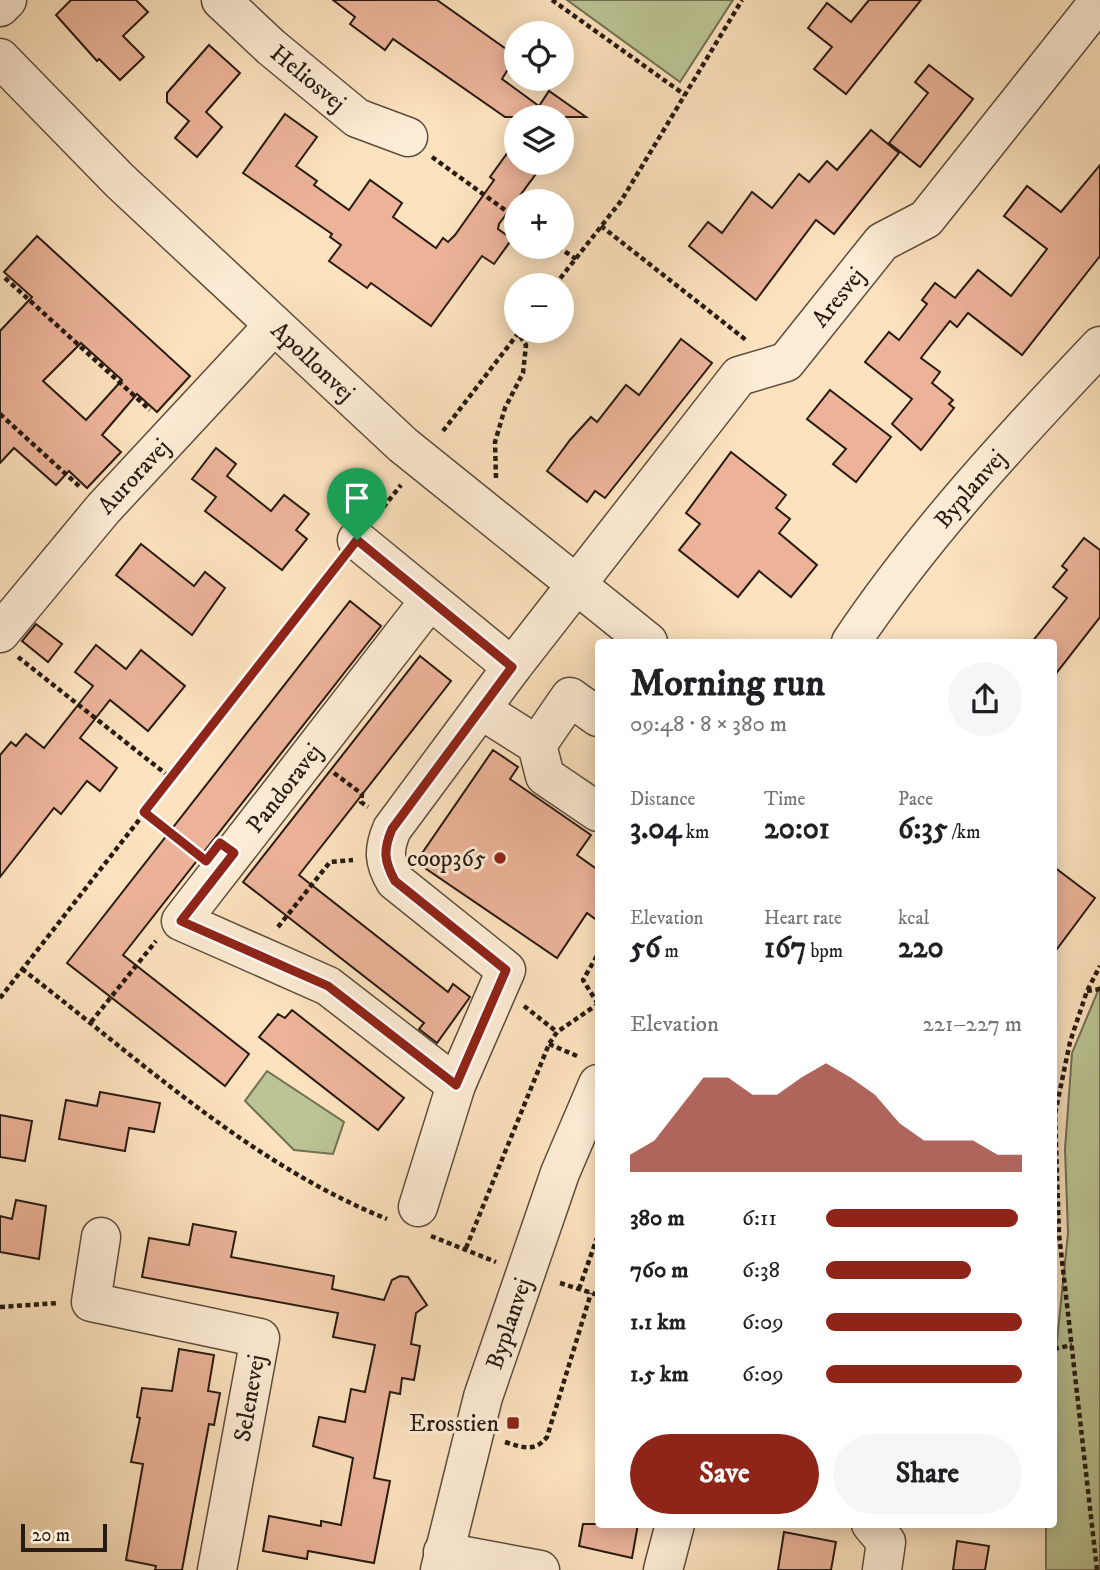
<!DOCTYPE html>
<html lang="en">
<head>
<meta charset="utf-8">
<style>
  :root { --surface:#fff; --page:#f6f6f6; --text:#202124; --muted:#757577; --accent:#8f2418 }
  body { margin:0; font-family:"IM FELL DW Pica",serif; background:var(--page); color:var(--text); height:100vh; display:flex; flex-direction:column; font-size:26px; white-space:nowrap }
  * { box-sizing:border-box; margin:0 }
  p { font-size:23px; color:var(--muted) }
  .icon { flex:none; width:38px; height:38px; fill:none; stroke:currentColor; stroke-width:2; stroke-linecap:round; stroke-linejoin:round }
  .map { position:relative; flex:1; overflow:hidden }
  .panel { position:absolute; left:595px; top:639px; width:462px; height:889px; display:flex; flex-direction:column; background:var(--surface); border-radius:7px; box-shadow:0 4px 18px #0003 }
  .panel>* { flex:none }
  .buttons { position:absolute; left:504px; top:21px; display:grid; gap:14px }
  .buttons a { display:grid; place-items:center; width:70px; height:70px; border-radius:50%; background:var(--surface); box-shadow:0 4px 18px #0003; font-size:35px }
  .scale { position:absolute; left:21px; bottom:18px; width:86px; box-sizing:border-box; padding-left:7px; border:4px solid #281b13; border-top:0; font-size:19px; line-height:24px; white-space:nowrap; color:#281b13; -webkit-text-stroke:5px #fdecd5; paint-order:stroke }
  .pin { position:absolute; display:grid; place-items:center; width:60px; height:60px; color:#fff; margin:-72px -30px; border-radius:50% 50% 50% 0; rotate:-45deg; box-shadow:0 0 7px #0007 }
  .pin .icon { rotate:45deg }
  .round { display:grid; place-items:center; flex:none; width:74px; height:74px; border-radius:37px; background:var(--page) }
  .head { display:flex; align-items:center; justify-content:space-between; height:119px; padding:0 35px }
  h1 { font-size:38px; font-weight:800; line-height:52px }
  .metrics { display:grid; grid-template-columns:repeat(3,1fr); gap:10px; height:119px; padding:7px 35px }
  .metrics div { display:grid; align-content:center }
  .metrics b { font-size:30px; font-weight:800 }
  .metrics small { font-size:19px; font-weight:400 }
  .metrics p { font-size:19px }
  .chart { height:196px; padding:14px 35px }
  .chart p { display:flex; justify-content:space-between }
  .chart svg { width:100%; height:126px; margin-top:7px; fill:var(--accent); opacity:.7 }
  .button { display:flex; gap:14px; margin-top:auto; padding:14px 35px }
  .button a { flex:1; height:80px; border-radius:42px; background:var(--accent); color:#fff; font-size:28px; font-weight:800; line-height:80px; text-align:center }
  .button a+a { background:var(--page); color:var(--text) }
  ul { padding:0 35px; list-style:none; font-size:23px }
  li { display:grid; grid-template-columns:112px 84px 1fr; align-items:center; height:52px }
  li i { height:18px; border-radius:9px; background:var(--accent) }
  .map>svg:first-child { display:block }
  .green { fill:#bbc494; stroke:#727054; stroke-width:2 }
  .building { fill:#ecb399; stroke:#281b13; stroke-width:2; fill-rule:evenodd }
  .lines { fill:none; stroke-linecap:round; stroke-linejoin:round }
  .minor-casing { stroke:#5d4d3e; stroke-width:41 }
  .path { stroke:#281b13; stroke-width:4.5; stroke-dasharray:5 3.5; stroke-linecap:butt }
  .minor { stroke:#fdecd5; stroke-width:38 }
  .route-casing { stroke:#fff; stroke-width:14 }
  .route { stroke:#8f2418; stroke-width:9 }
  .poi-dot { fill:#8f2418; stroke:#fdecd5; stroke-width:2.5 }
  .labels { text-anchor:middle; stroke-width:6; stroke-linejoin:round; paint-order:stroke }
  .street-label { font-size:24px; fill:#281b13; stroke:#fdecd5 }
  .poi-label { font-size:24px; fill:#281b13; stroke:#fdecd5; text-anchor:end }
</style>
</head>
<body>
<div class="map">
<svg width="1100" height="1570" viewBox="0 0 1100 1570">
  <rect width="100%" height="100%" fill="#fce2be"/>
  <filter id="stains"><feTurbulence type="fractalNoise" baseFrequency=".00286" numOctaves="4"/><feColorMatrix values="0 0 0 0 .2 0 0 0 0 .09 0 0 0 0 .02 0 0 0 .5 -.17"/></filter>
  <radialGradient id="worn" r=".72"><stop offset=".6" stop-color="#630" stop-opacity="0"/><stop offset="1" stop-color="#630" stop-opacity=".3"/></radialGradient>
  <!-- green -->
  <g class="green">
    <polygon points="567,0 733,0 680,82"/>
    <polygon points="1100,986 1100,1570 1046,1570 1046,1524 1054,1524 1054,1370 1068,1233 1065,1149 1072,1053"/>
    <polygon points="267,1071 344,1122 333,1154 294,1150 245,1101"/>
  </g>
  <!-- building -->
  <g class="building">
    <polygon points="71,0 136,0 148,12 123,36 144,57 120,80 99,59 97,61 56,15"/>
    <polygon points="333,0 437,0 516,56 502,79 539,106 549,91 586,117 505,117 393,39 385,50 350,24 355,17"/>
    <polygon points="869,0 921,0 846,94 814,69 832,47 808,28 827,3 851,22"/>
    <polygon points="209,45 240,73 206,112 222,127 197,157 175,138 189,121 167,102 167,93"/>
    <polygon points="929,65 973,99 920,167 889,143 928,93 915,82"/>
    <polygon points="285,114 317,137 296,166 317,181 314,185 349,210 370,180 402,203 393,217 436,248 443,238 448,242 455,235 494,180 490,177 516,141 516,163 544,163 499,224 498,229 512,239 494,264 482,256 431,326 371,283 367,288 329,261 341,245 330,237 332,234 243,173"/>
    <polygon points="871,130 899,153 834,234 816,220 756,300 689,246 708,222 722,233 752,192 772,208 799,174 809,182 827,161 837,170"/>
    <polygon points="1100,165 1100,256 1022,355 968,313 957,327 950,321 921,358 940,372 932,383 953,400 949,404 954,408 921,450 892,424 912,399 865,362 889,332 899,340 927,304 922,300 935,283 955,298 978,270 1011,296 1047,249 1004,216 1027,186 1061,212"/>
    <path d="M37,236l153,140 -33,36 -20,-18 -35,41 19,17 -34,36 -18,-17 -13,14 -42,-37 -14,15v-132l32,-34 -28,-25zM81,343l41,37 -36,40 -43,-39z"/>
    <polygon points="681,339 712,363 605,498 595,491 587,502 547,471 570,440 591,417 597,422 626,385 639,395"/>
    <polygon points="830,390 891,437 856,482 833,464 846,449 807,419"/>
    <polygon points="216,448 236,464 227,476 271,511 284,495 309,514 296,530 307,539 282,570 205,511 216,497 192,479"/>
    <polygon points="731,452 786,495 776,508 790,519 779,533 817,565 791,597 759,571 738,597 679,550 700,524 686,513"/>
    <polygon points="1084,538 1100,550 1100,617 1054,676 1054,642 1032,642 1067,598 1053,587 1067,570 1062,566"/>
    <polygon points="141,544 194,586 205,572 225,588 192,635 116,575"/>
    <polygon points="350,601 381,626 123,955 249,1054 225,1086 67,963"/>
    <polygon points="36,624 62,644 48,662 22,641"/>
    <polygon points="96,645 126,669 141,650 185,686 148,731 110,700 80,738 117,768 100,791 87,781 61,814 54,808 0,877 0,755 11,742 16,746 26,734 44,748 93,686 75,672"/>
    <polygon points="420,656 451,681 299,875 448,992 453,984 470,997 437,1043 419,1029 424,1023 243,882"/>
    <polygon points="493,750 518,767 510,779 591,835 577,855 598,870 598,921 587,913 557,958 416,862"/>
    <polygon points="1054,867 1095,898 1054,953"/>
    <polygon points="292,1010 404,1098 378,1130 259,1037 278,1014 285,1018"/>
    <polygon points="100,1092 160,1103 154,1132 129,1128 125,1151 59,1139 66,1100 97,1106"/>
    <polygon points="0,1115 32,1121 25,1161 0,1157"/>
    <polygon points="16,1200 46,1206 39,1259 0,1252 0,1216 12,1219"/>
    <polygon points="193,1224 236,1232 231,1257 334,1276 332,1289 384,1300 392,1280 400,1276 408,1277 427,1305 416,1313 411,1344 420,1346 414,1380 402,1378 400,1394 390,1392 374,1478 390,1481 374,1563 308,1551 307,1559 263,1551 269,1516 321,1526 321,1521 341,1525 353,1458 313,1446 319,1417 345,1422 351,1389 365,1392 375,1345 333,1337 338,1313 142,1277 149,1238 189,1245"/>
    <polygon points="179,1349 214,1355 208,1391 220,1393 214,1425 209,1424 182,1570 155,1570 156,1566 126,1560 143,1464 131,1462 140,1418 137,1417 142,1388 172,1391"/>
    <polygon points="583,1524 638,1524 632,1558 579,1546"/>
    <polygon points="784,1532 836,1542 831,1570 778,1570"/>
    <polygon points="957,1541 989,1546 985,1570 953,1570"/>
  </g>
  <g class="lines">
    <!-- minor casing -->
    <g class="minor-casing">
      <g id="minor">
        <path id="s1" d="M221,0l50,47 86,71 51,19"/>
        <polyline points="0,7 7,0"/>
        <path id="s2" d="M0,58l120,123 283,264 245,197"/>
        <polyline points="357,540 512,667"/>
        <polyline points="430,600 181,921 328,986 456,1085"/>
        <path id="s3" d="M0,633l103,-124 170,-183"/>
        <path id="s4" d="M851,642c72,-107 160,-202 249,-296"/>
        <polyline points="483,711 537,745 545,776 598,812"/>
        <polyline points="537,745 570,697 598,717"/>
        <path id="s5" d="M418,1207l38,-122 50,-115 -111,-89c-11,-19 -12,-31 -3,-52l120,-162 227,-291 47,-14 96,-120 44,-23 174,-219"/>
        <polyline points="101,1237 91,1302 260,1338 217,1570"/>
        <polyline points="871,1524 886,1542 882,1570"/>
        <polyline points="443,1552 540,1570"/>
        <path id="s6" d="M440,1570l43,-173 77,-224 38,-89"/>
        <polyline points="663,1570 675,1524"/>
      </g>
    </g>
    <!-- path -->
    <g class="path">
      <polyline points="552,0 685,95"/>
      <polyline points="432,157 516,218"/>
      <polyline points="601,226 746,340"/>
      <polyline points="558,247 576,259"/>
      <polyline points="5,278 150,410"/>
      <polyline points="555,285 621,201 742,0"/>
      <polyline points="0,414 80,487"/>
      <polyline points="443,431 520,331"/>
      <polyline points="496,478 495,442 505,408 523,373 526,345 518,333"/>
      <polyline points="378,514 401,485"/>
      <polyline points="18,657 171,778"/>
      <polyline points="334,773 362,794 361,802 368,807"/>
      <polyline points="144,812 196,853"/>
      <polyline points="278,927 330,862 353,860"/>
      <path d="M22,969c116,89 228,195 365,250"/>
      <polyline points="1087,991 1100,989"/>
      <polyline points="0,998 338,565"/>
      <polyline points="598,1004 583,980 598,954"/>
      <polyline points="524,1006 557,1032"/>
      <polyline points="91,1022 156,941"/>
      <polyline points="549,1044 577,1056"/>
      <polyline points="431,1236 496,1262"/>
      <polyline points="466,1248 549,1044 557,1032 598,1004"/>
      <polyline points="560,1283 598,1295"/>
      <polyline points="579,1289 598,1235"/>
      <polyline points="0,1307 58,1303"/>
      <polyline points="1054,1349 1072,1345"/>
      <path d="M505,1442c17,5 29,11 42,-5l44,-144"/>
      <polyline points="1097,1570 1059,1234 1055,1114 1070,1042 1087,991 1100,966"/>
    </g>
    <!-- minor -->
    <use href="#minor" class="minor"/>
  </g>
  <g class="lines">
    <!-- route casing -->
    <g class="route-casing">
      <path id="route" d="M357,540l155,127 -120,162c-9,21 -8,32 3,52l111,89 -50,115 -128,-99 -147,-65 53,-68 -14,-10 -14,18 -62,-49z"/>
    </g>
    <!-- route -->
    <use href="#route" class="route"/>
  </g>
  <!-- markers -->
  <g class="poi-dot">
    <circle cx="500" cy="858" r="7"/>
    <rect x="506" y="1416" width="14" height="14" rx="3.5"/>
  </g>
  <g class="labels">
    <!-- street labels -->
    <g class="street-label">
      <text dy="8" stroke="none"><textPath href="#s1" startOffset="117">Heliosvej</textPath></text>
      <text dy="8" stroke="none"><textPath href="#s5" startOffset="1153">Aresvej</textPath></text>
      <text dy="8" stroke="none"><textPath href="#s2" startOffset="436">Apollonvej</textPath></text>
      <text dy="8" stroke="none"><textPath href="#s3" startOffset="206">Auroravej</textPath></text>
      <text dy="8" stroke="none"><textPath href="#s4" startOffset="194">Byplanvej</textPath></text>
      <text transform="translate(284 788) rotate(-52)" y="8">Pandoravej</text>
      <text dy="8" stroke="none"><textPath href="#s6" startOffset="256">Byplanvej</textPath></text>
      <text transform="translate(249 1398) rotate(-80)" y="8">Selenevej</text>
    </g>
    <!-- poi labels -->
    <g class="poi-label">
      <text x="486" y="866">coop365</text>
      <text x="499" y="1431">Erosstien</text>
    </g>
  </g>
  <rect width="100%" height="100%" filter="url(#stains)"/>
  <rect width="100%" height="100%" fill="url(#worn)"/>
</svg>
<div class="buttons">
<a><svg class="icon" aria-label="locate" viewBox="0 0 24 24"><circle cx="12" cy="12" r="6"/><path d="M12 2v4M12 18v4M2 12h4M18 12h4"/></svg></a>
<a><svg class="icon" aria-label="layers" viewBox="0 0 24 24"><path d="M12 4l9 5-9 5-9-5zM3 14l9 5 9-5"/></svg></a>
<a>+</a>
<a>−</a>
</div>
<div class="scale">20 m</div>
<div class="pin" style="left:357px;top:540px;background:#1e9e55"><svg class="icon" aria-label="arrive" viewBox="0 0 24 24"><path d="M6 21V4h12l-3 4 3 4H6"/></svg></div>
<section class="panel">
<div class="head"><div><h1>Morning run</h1><p>09:48 · 8 × 380 m</p></div><a class="round"><svg class="icon" aria-label="share" viewBox="0 0 24 24"><path d="M12 15V3M7 8l5-5 5 5M5 13v7h14v-7"/></svg></a></div>
<div class="metrics">
<div><p>Distance</p><b>3.04<small> km</small></b></div>
<div><p>Time</p><b>20:01</b></div>
<div><p>Pace</p><b>6:35<small> /km</small></b></div>
</div>
<div class="metrics">
<div><p>Elevation</p><b>56<small> m</small></b></div>
<div><p>Heart rate</p><b>167<small> bpm</small></b></div>
<div><p>kcal</p><b>220</b></div>
</div>
<div class="chart"><p><span>Elevation</span>221–227 m</p>
<svg viewBox="0 0 160 44" preserveAspectRatio="none"><path d="M0 44V38L10 33L20 22L30 11L40 11L50 17L60 17L70 11L80 6L90 11L100 17L110 27L120 33L130 33L140 33L150 38L160 38V44z"/></svg>
</div>
<ul>
<li><b>380 m</b>6:11<i style="width:98%"></i></li>
<li><b>760 m</b>6:38<i style="width:74%"></i></li>
<li><b>1.1 km</b>6:09<i style="width:100%"></i></li>
<li><b>1.5 km</b>6:09<i style="width:100%"></i></li>
</ul>
<div class="button"><a>Save</a><a>Share</a></div>
</section>
</div>
</body>
</html>
